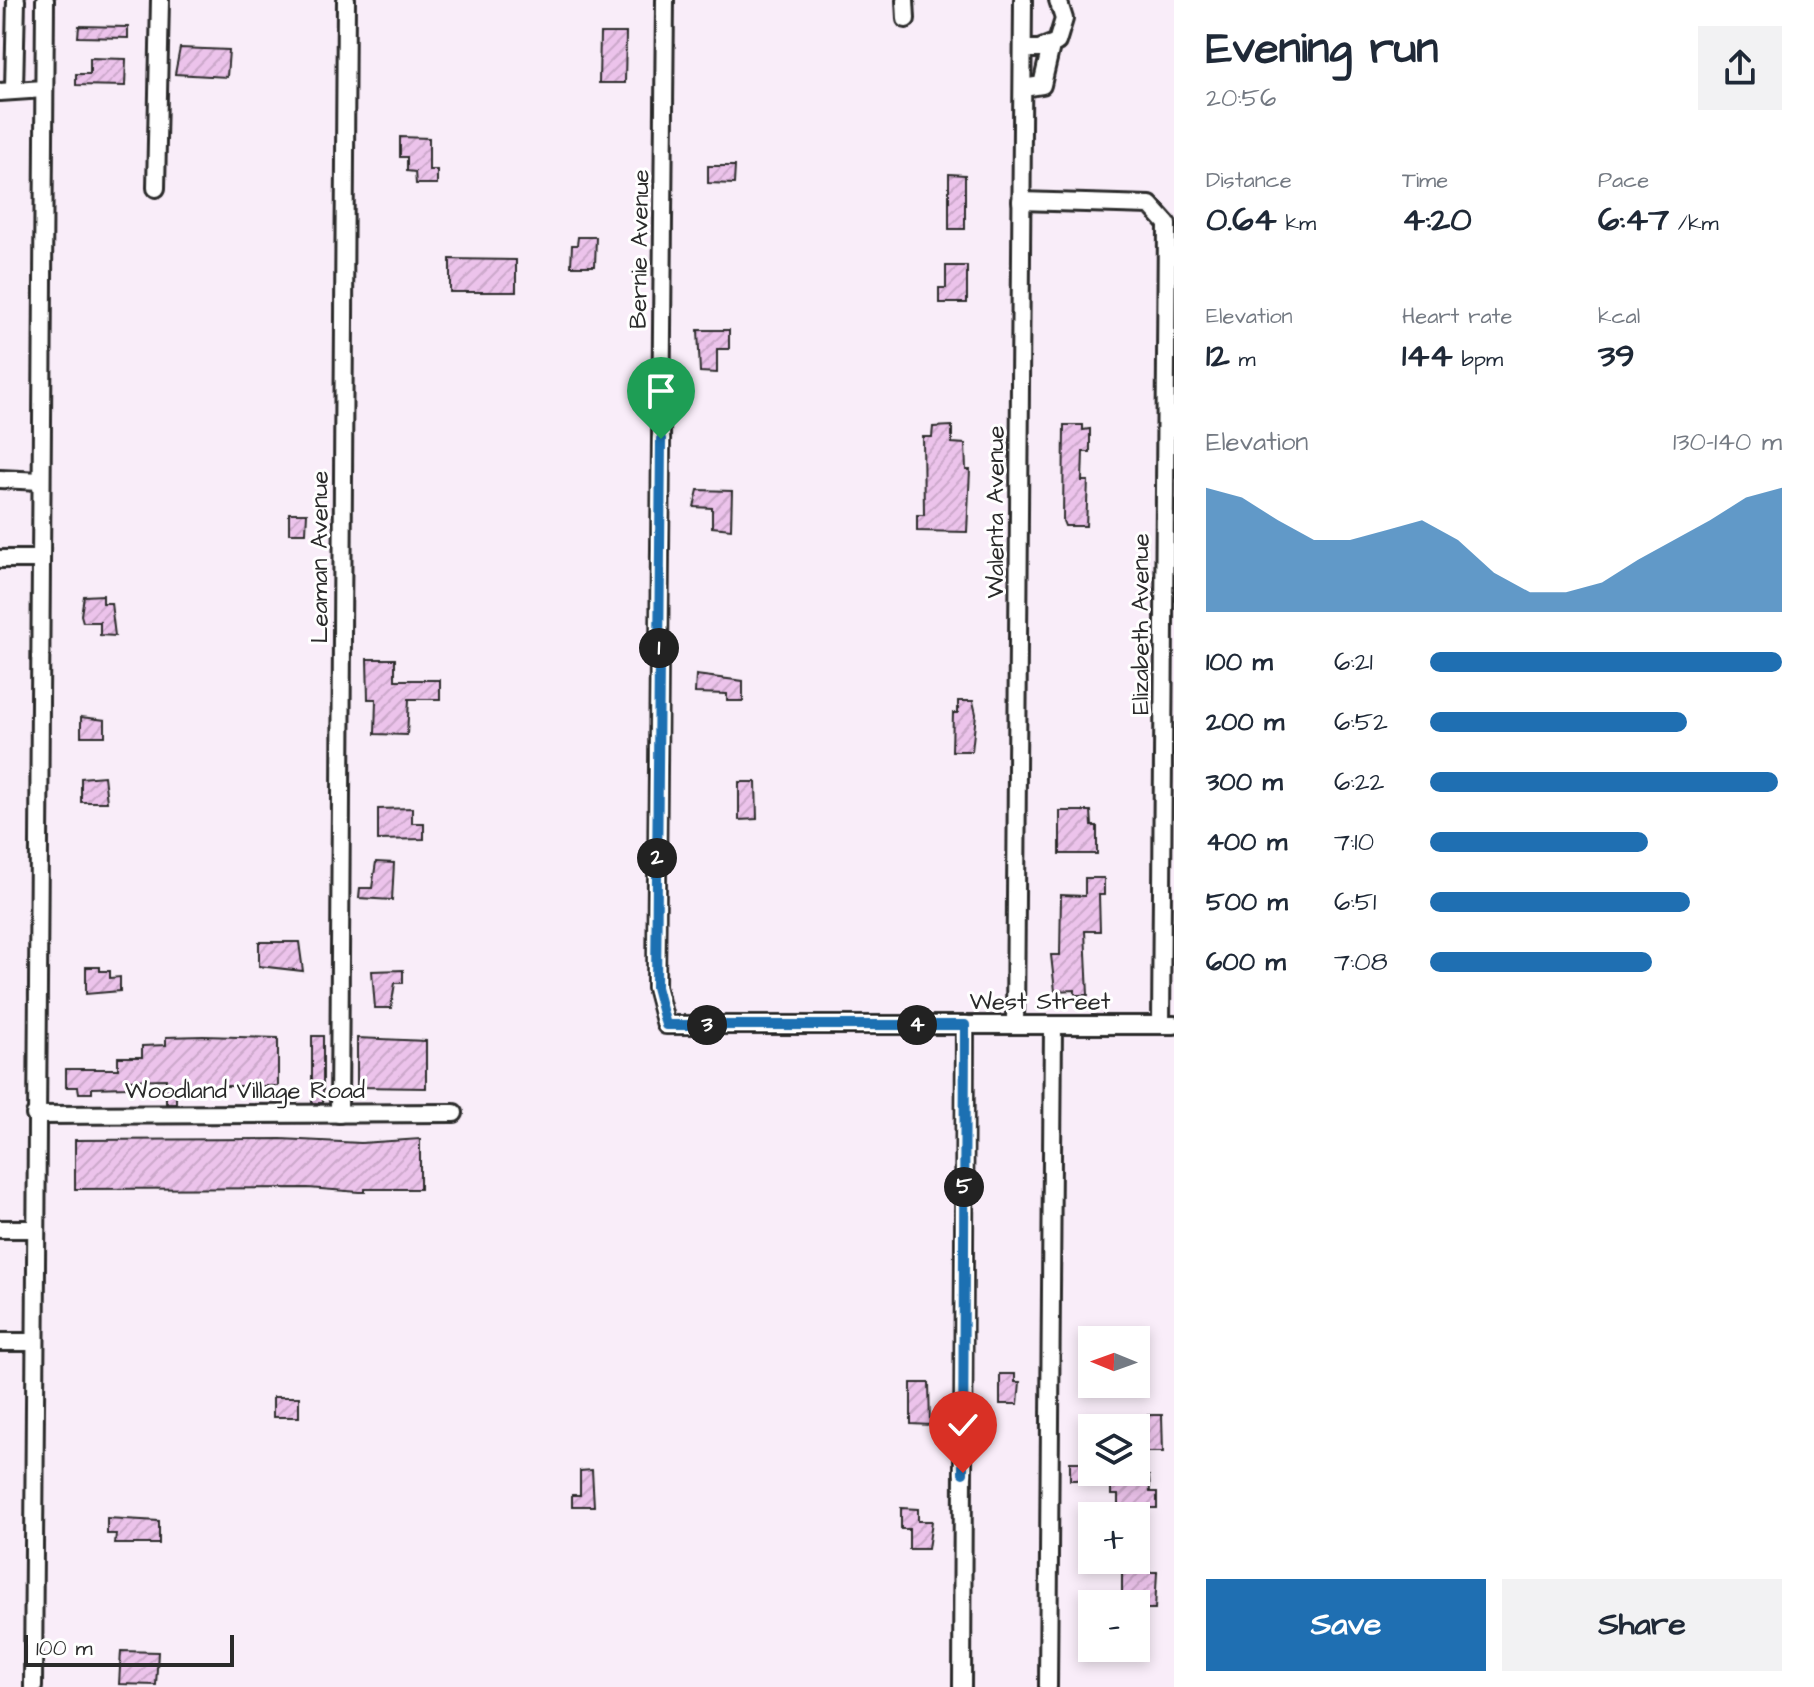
<!DOCTYPE html>
<html lang="en">
<head>
<meta charset="utf-8">
<style>
  :root { --surface:#fff; --page:#f2f2f3; --text:#1f2937; --muted:#747a83; --accent:#1f6fb2 }
  body { margin:0; font-family:"Architects Daughter",sans-serif; background:var(--page); color:var(--text); height:100vh; display:flex; flex-direction:column; font-size:30px; white-space:nowrap }
  * { box-sizing:border-box; margin:0 }
  p { font-size:26px; color:var(--muted) }
  .icon { flex:none; width:44px; height:44px; fill:none; stroke:currentColor; stroke-width:2; stroke-linecap:round; stroke-linejoin:round }
  .map { position:relative; flex:1; overflow:hidden }
  .details { display:flex; flex-direction:column; background:var(--surface); width:640px }
  .details>* { flex:none }
  .needle { width:52px; rotate:271deg }
  .controls { position:absolute; left:1078px; top:1326px; display:grid; gap:16px }
  .controls a { display:grid; place-items:center; width:72px; height:72px; border-radius:0px; background:var(--surface); box-shadow:0 4px 12px #0003; font-size:40px }
  .scale { position:absolute; left:24px; bottom:20px; width:210px; box-sizing:border-box; padding-left:8px; border:4px solid #2b2b2b; border-top:0; font-size:22px; line-height:28px; white-space:nowrap; color:#2b2b2b; -webkit-text-stroke:6px #fff; paint-order:stroke }
  .pin { position:absolute; display:grid; place-items:center; width:68px; height:68px; color:#fff; margin:-82px -34px; border-radius:50% 50% 50% 0; rotate:-45deg; box-shadow:0 0 8px #0007 }
  .pin .icon { rotate:45deg }
  .km { position:absolute; width:40px; height:40px; margin:-20px; border-radius:50%; background:#222; color:#fff; font-size:22px; line-height:40px; text-align:center }
  .round { display:grid; place-items:center; flex:none; width:84px; height:84px; border-radius:0px; background:var(--page) }
  .headline { display:flex; align-items:center; justify-content:space-between; height:136px; padding:0 32px }
  h1 { font-size:44px; font-weight:700; line-height:60px }
  .stats { display:grid; grid-template-columns:repeat(3,1fr); gap:12px; height:136px; padding:8px 32px }
  .stats div { display:grid; align-content:center }
  .stats b { font-size:34px; font-weight:700 }
  .stats small { font-size:22px; font-weight:400 }
  .stats p { font-size:22px }
  .chart { height:224px; padding:16px 32px }
  .chart p { display:flex; justify-content:space-between }
  .chart svg { width:100%; height:144px; margin-top:8px; fill:var(--accent); opacity:.7 }
  .primary-button { display:flex; gap:16px; margin-top:auto; padding:16px 32px }
  .primary-button a { flex:1; height:92px; border-radius:0px; background:var(--accent); color:#fff; font-size:32px; font-weight:700; line-height:92px; text-align:center }
  .primary-button a+a { background:var(--page); color:var(--text) }
  ul { padding:0 32px; list-style:none; font-size:26px }
  li { display:grid; grid-template-columns:128px 96px 1fr; align-items:center; height:60px }
  li i { height:20px; border-radius:10px; background:var(--accent) }
  main { display:flex; flex:1; min-height:0 }
  .map>svg:first-child { display:block }
  .building { fill:url(#building-hatch); stroke:#2b2b2b; stroke-width:2 }
  .lines { fill:none; stroke-linecap:round; stroke-linejoin:round }
  .minor-casing { stroke:#2b2b2b; stroke-width:22 }
  .minor { stroke:#fff; stroke-width:16 }
  .route-casing { stroke:#fff; stroke-width:16 }
  .route { stroke:#1f6fb2; stroke-width:10 }
  .labels { text-anchor:middle; stroke-width:6; stroke-linejoin:round; paint-order:stroke }
  .street-label { font-size:24px; fill:#2b2b2b; stroke:#fff }
</style>
</head>
<body>
<main>
<div class="map">
<svg width="1174" height="1687" viewBox="0 0 1174 1687">
  <defs>
    <pattern id="building-hatch" width="6" height="6" patternUnits="userSpaceOnUse" patternTransform="scale(2)"><rect width="6" height="6" fill="#ecc3eb"/><path d="M-1 1l2-2M0 6l6-6M5 7l2-2" fill="none" stroke="#cba8ca"/></pattern>
  </defs>
  <rect width="100%" height="100%" fill="#f9edf9"/>
  <filter id="ink" filterUnits="userSpaceOnUse"><feTurbulence type="fractalNoise" baseFrequency=".0125" numOctaves="2"/><feDisplacementMap in="SourceGraphic" scale="16" xChannelSelector="R" yChannelSelector="G"/><feConvolveMatrix kernelMatrix="1 2 1 2 8 2 1 2 1" color-interpolation-filters="sRGB"/></filter>
  <g filter="url(#ink)">
    <!-- building -->
    <g class="building">
      <polygon points="79,26 128,27 128,38 78,37"/>
      <polygon points="600,33 626,33 625,83 599,83"/>
      <polygon points="180,48 229,50 227,77 175,74"/>
      <polygon points="90,58 126,59 125,86 76,85 76,74 90,74"/>
      <polygon points="400,137 429,138 429,170 437,170 437,184 416,184 415,172 407,171 407,157 400,157"/>
      <polygon points="708,166 735,166 734,184 708,183"/>
      <polygon points="949,174 965,175 965,229 949,229"/>
      <polygon points="578,237 596,237 595,266 571,266 572,245 577,245"/>
      <polygon points="450,259 516,260 516,292 450,292"/>
      <polygon points="946,266 967,266 967,303 939,303 939,288 946,288"/>
      <polygon points="698,330 729,330 729,349 717,349 717,373 700,372"/>
      <polygon points="1064,425 1083,425 1083,430 1090,429 1090,452 1083,452 1082,481 1088,481 1086,526 1065,526 1063,521"/>
      <polygon points="952,426 952,443 965,444 966,470 970,470 967,532 917,531 917,515 924,515 923,437 932,437 933,427"/>
      <polygon points="698,490 732,491 731,529 712,527 712,508 694,507"/>
      <polygon points="289,513 307,513 306,533 289,533"/>
      <polygon points="103,595 103,603 111,603 115,636 100,635 100,622 83,622 81,615 84,596"/>
      <polygon points="367,659 395,659 395,680 440,680 440,699 409,699 407,735 375,734 376,699 368,699"/>
      <polygon points="696,675 743,681 743,701 727,701 727,694 695,693"/>
      <polygon points="958,701 973,701 976,714 972,751 952,751 953,713 958,713"/>
      <polygon points="81,717 105,720 105,736 81,736"/>
      <polygon points="104,776 107,802 81,802 81,778"/>
      <polygon points="739,782 756,782 757,819 739,820"/>
      <polygon points="412,808 412,823 424,823 424,839 378,840 378,809"/>
      <polygon points="1060,811 1091,811 1092,826 1097,826 1097,854 1060,854"/>
      <polygon points="376,862 394,863 392,900 359,898 360,888 372,888"/>
      <polygon points="1085,878 1104,878 1104,895 1099,895 1100,931 1085,931 1088,995 1075,995 1075,990 1055,991 1051,955 1060,955 1061,895 1085,896"/>
      <polygon points="259,942 299,942 303,971 259,966"/>
      <polygon points="86,967 100,967 100,971 110,971 110,978 120,977 120,991 86,994"/>
      <polygon points="403,970 403,983 395,983 391,1008 375,1008 372,971"/>
      <polygon points="203,1036 278,1038 278,1086 176,1086 176,1103 166,1103 166,1079 127,1080 127,1087 92,1088 92,1093 79,1093 78,1087 66,1087 66,1069 118,1069 118,1057 142,1057 142,1046 166,1045 166,1037"/>
      <rect x="312" y="1036" width="11" height="67"/>
      <polygon points="357,1038 426,1041 426,1088 357,1087"/>
      <polygon points="281,1139 361,1143 420,1139 420,1189 365,1189 365,1192 359,1192 308,1188 75,1189 75,1140"/>
      <polygon points="1000,1374 1015,1374 1015,1382 1020,1382 1018,1404 1000,1404"/>
      <polygon points="911,1383 929,1383 930,1425 911,1424"/>
      <rect x="273" y="1397" width="26" height="20"/>
      <polygon points="1136,1415 1162,1415 1163,1452 1136,1452"/>
      <rect x="1070" y="1462" width="22" height="18"/>
      <polygon points="592,1470 594,1506 572,1506 572,1495 580,1495 580,1471"/>
      <polygon points="1111,1476 1149,1476 1150,1492 1157,1492 1157,1508 1118,1508 1118,1495 1111,1495"/>
      <polygon points="901,1508 918,1509 918,1521 932,1521 928,1549 909,1549 909,1529 901,1529"/>
      <polygon points="107,1518 159,1521 159,1544 115,1544 116,1534 107,1534"/>
      <polygon points="1122,1572 1157,1572 1155,1609 1136,1609 1136,1604 1122,1604"/>
      <polygon points="121,1651 158,1652 156,1685 119,1684"/>
    </g>
    <g class="lines">
      <!-- minor casing -->
      <g class="minor-casing">
        <g id="minor">
          <polyline points="665,0 656,987 666,1025 1174,1025"/>
          <polyline points="905,0 906,19"/>
          <polyline points="1023,49 1039,49 1057,42 1064,19 1058,0"/>
          <polyline points="1023,88 1042,85 1051,46"/>
          <polyline points="14,89 16,0"/>
          <polyline points="0,92 44,89"/>
          <polyline points="156,188 160,0"/>
          <polyline points="1021,201 1150,205 1167,224 1161,1025"/>
          <polyline points="0,479 41,481"/>
          <polyline points="0,559 40,559"/>
          <polyline points="1015,1025 1023,0"/>
          <polyline points="339,1114 346,0"/>
          <polyline points="35,1115 454,1113"/>
          <polyline points="0,1229 35,1229"/>
          <polyline points="0,1342 34,1342"/>
          <polyline points="33,1687 45,0"/>
          <polyline points="962,1687 965,1025"/>
          <polyline points="1048,1687 1053,1026"/>
        </g>
      </g>
      <!-- minor -->
      <use href="#minor" class="minor"/>
    </g>
  </g>
  <g class="lines" filter="url(#ink)">
    <!-- route casing -->
    <g class="route-casing">
      <polyline id="route" points="661,439 656,987 666,1025 965,1025 963,1473"/>
    </g>
    <!-- route -->
    <use href="#route" class="route"/>
  </g>
  <g class="labels">
    <!-- street labels -->
    <g class="street-label">
      <text transform="translate(639 249) rotate(-89)" y="8">Bernie Avenue</text>
      <text transform="translate(995 512) rotate(-90)" y="8">Walenta Avenue</text>
      <text transform="translate(319 557) rotate(-90)" y="8">Leaman Avenue</text>
      <text transform="translate(1140 624) rotate(-90)" y="8">Elizabeth Avenue</text>
      <text x="1040" y="1009">West Street</text>
      <text x="245" y="1098">Woodland Village Road</text>
    </g>
  </g>
</svg>
<div class="controls">
<a><svg class="needle" viewBox="-14 -14 28 28"><path d="M0-13l5 13h-10z" fill="#e53935"/><path d="M0 13l5-13h-10z" fill="#747a83"/></svg></a>
<a><svg class="icon" aria-label="layers" viewBox="0 0 24 24"><path d="M12 4l9 5-9 5-9-5zM3 14l9 5 9-5"/></svg></a>
<a>+</a>
<a>−</a>
</div>
<div class="scale">100 m</div>
<div class="pin" style="left:661px;top:439px;background:#1e9e55"><svg class="icon" aria-label="arrive" viewBox="0 0 24 24"><path d="M6 21V4h12l-3 4 3 4H6"/></svg></div>
<div class="pin" style="left:963px;top:1473px;background:#d93025"><svg class="icon" aria-label="check" viewBox="0 0 24 24"><path d="M5 12l5 5 9-10"/></svg></div>
<b class="km" style="left:659px;top:648px">1</b>
<b class="km" style="left:657px;top:858px">2</b>
<b class="km" style="left:707px;top:1025px">3</b>
<b class="km" style="left:917px;top:1025px">4</b>
<b class="km" style="left:964px;top:1187px">5</b>
</div>
<section class="details">
<div class="headline"><div><h1>Evening run</h1><p>20:56</p></div><a class="round"><svg class="icon" aria-label="share" viewBox="0 0 24 24"><path d="M12 15V3M7 8l5-5 5 5M5 13v7h14v-7"/></svg></a></div>
<div class="stats">
<div><p>Distance</p><b>0.64<small> km</small></b></div>
<div><p>Time</p><b>4:20</b></div>
<div><p>Pace</p><b>6:47<small> /km</small></b></div>
</div>
<div class="stats">
<div><p>Elevation</p><b>12<small> m</small></b></div>
<div><p>Heart rate</p><b>144<small> bpm</small></b></div>
<div><p>kcal</p><b>39</b></div>
</div>
<div class="chart"><p><span>Elevation</span>130–140 m</p>
<svg viewBox="0 0 160 44" preserveAspectRatio="none"><path d="M0 44V6L10 9L20 16L30 22L40 22L50 19L60 16L70 22L80 32L90 38L100 38L110 35L120 28L130 22L140 16L150 9L160 6V44z"/></svg>
</div>
<ul>
<li><b>100 m</b>6:21<i style="width:100%"></i></li>
<li><b>200 m</b>6:52<i style="width:73%"></i></li>
<li><b>300 m</b>6:22<i style="width:99%"></i></li>
<li><b>400 m</b>7:10<i style="width:62%"></i></li>
<li><b>500 m</b>6:51<i style="width:74%"></i></li>
<li><b>600 m</b>7:08<i style="width:63%"></i></li>
</ul>
<div class="primary-button"><a>Save</a><a>Share</a></div>
</section>
</main>
</body>
</html>
